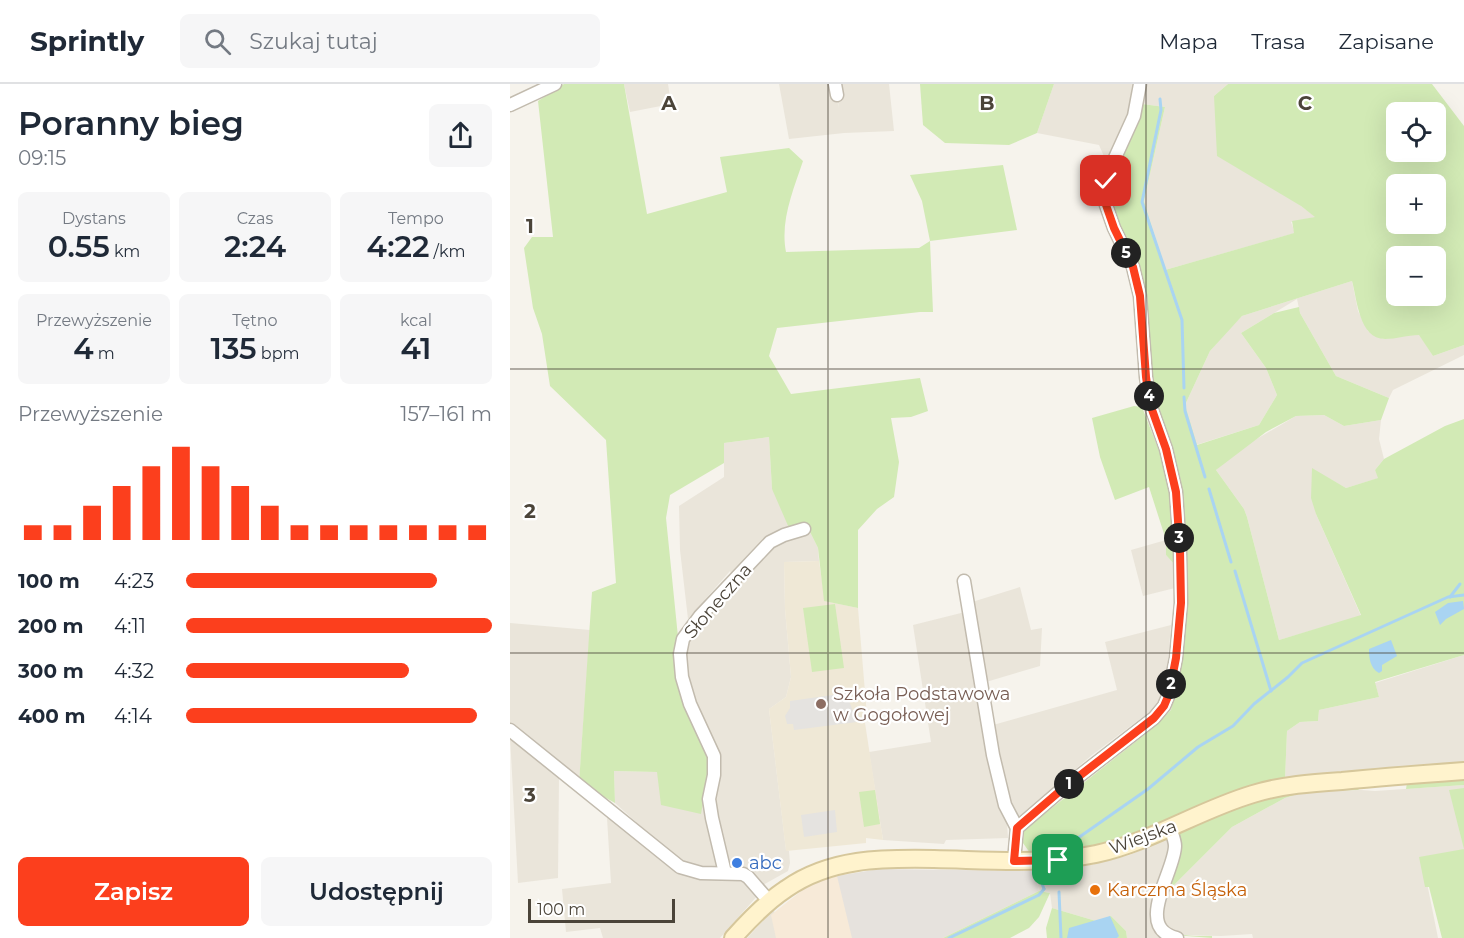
<!DOCTYPE html>
<html lang="pl">
<head>
<meta charset="utf-8">
<style>
  :root { --surface:#fff; --page:#f6f6f7; --text:#1f2937; --muted:#747a83; --line:#e0e1e3; --accent:#fc3f1d }
  body { margin:0; font-family:Montserrat,sans-serif; background:var(--page); color:var(--text); height:100vh; display:flex; flex-direction:column; font-size:22px; white-space:nowrap }
  * { box-sizing:border-box; margin:0 }
  p { font-size:20px; color:var(--muted) }
  .icon { flex:none; width:33px; height:33px; fill:none; stroke:currentColor; stroke-width:2; stroke-linecap:round; stroke-linejoin:round }
  .map { position:relative; flex:1; overflow:hidden }
  .side { display:flex; flex-direction:column; background:var(--surface); width:510px }
  .side>* { flex:none }
  .buttons { position:absolute; left:876px; top:18px; display:grid; gap:12px }
  .buttons a { display:grid; place-items:center; width:60px; height:60px; border-radius:9px; background:var(--surface); box-shadow:0 6px 24px #0002; font-size:30px }
  .scale { position:absolute; left:18px; bottom:15px; width:147px; box-sizing:border-box; padding-left:6px; border:3px solid #4b4439; border-top:0; font-size:16px; line-height:21px; white-space:nowrap; color:#4b4439; -webkit-text-stroke:4px #fff; paint-order:stroke }
  .pin { position:absolute; display:grid; place-items:center; width:51px; height:51px; color:#fff; margin:-26px; border-radius:12px; box-shadow:0 3px 9px #0006 }
  .km { position:absolute; width:30px; height:30px; margin:-15px; border-radius:50%; background:#222; color:#fff; font-size:16px; line-height:30px; text-align:center }
  .round { display:grid; place-items:center; flex:none; width:63px; height:63px; border-radius:9px; background:var(--page) }
  .summary { display:flex; align-items:center; justify-content:space-between; height:102px; padding:0 18px }
  h1 { font-size:33px; font-weight:600; line-height:45px }
  .metrics { display:grid; grid-template-columns:repeat(3,1fr); gap:9px; height:102px; padding:6px 18px }
  .metrics div { display:grid; align-content:center; border-radius:9px; background:var(--page); text-align:center }
  .metrics b { font-size:30px; font-weight:600 }
  .metrics small { font-size:16px; font-weight:400 }
  .metrics p { font-size:16px }
  .chart { height:168px; padding:12px 18px }
  .chart p { display:flex; justify-content:space-between }
  .chart svg { width:100%; height:108px; margin-top:6px; stroke:var(--accent); stroke-width:6 }
  .primary-button { display:flex; gap:12px; margin-top:auto; padding:12px 18px }
  .primary-button a { flex:1; height:69px; border-radius:9px; background:var(--accent); color:#fff; font-size:24px; font-weight:600; line-height:69px; text-align:center }
  .primary-button a+a { background:var(--page); color:var(--text) }
  ul { padding:0 18px; list-style:none; font-size:20px }
  li { display:grid; grid-template-columns:96px 72px 1fr; align-items:center; height:45px }
  li i { height:15px; border-radius:8px; background:var(--accent) }
  header { display:flex; align-items:center; gap:36px; box-sizing:border-box; height:84px; padding:0 30px; background:var(--surface); border-bottom:2px solid var(--line) }
  header strong { font-size:28px }
  nav { display:flex; gap:33px; margin-inline-start:auto; font-size:21px }
  .search { width:420px; height:54px; background:var(--page); display:flex; align-items:center; gap:15px; box-sizing:border-box; padding:0 21px; border-radius:9px; color:var(--muted); font-size:22px }
  main { display:flex; flex:1; min-height:0 }
  .map>svg:first-child { display:block }
  .residential { fill:#eae5da }
  .commercial { fill:#f7ead8 }
  .industrial { fill:#e6e2dd }
  .education { fill:#efe8d6 }
  .green { fill:#d2eab5; fill-rule:evenodd }
  .parking { fill:#e5e3e0 }
  .water { fill:#a9d4f2 }
  .lines { fill:none; stroke-linecap:round; stroke-linejoin:round }
  .stream { stroke:#a9d4f2; stroke-width:3 }
  .street-casing { stroke:#c2bbae; stroke-width:15 }
  .secondary-casing { stroke:#d6c79b; stroke-width:20 }
  .street { stroke:#fff; stroke-width:12 }
  .secondary { stroke:#fff3cd; stroke-width:16 }
  .route-casing { stroke:#fff; stroke-width:12 }
  .route { stroke:#fc3f1d; stroke-width:8 }
  .grid { fill:none; stroke:#4b4439; stroke-width:1.5; stroke-opacity:0.55 }
  .education-dot { fill:#8d6e63; stroke:#fff; stroke-width:2 }
  .shop-dot { fill:#3f7fe0; stroke:#fff; stroke-width:2 }
  .food-dot { fill:#e8710a; stroke:#fff; stroke-width:2 }
  .labels { text-anchor:middle; stroke-width:4.5; stroke-linejoin:round; paint-order:stroke }
  .street-label { font-size:18px; fill:#4b4439; stroke:#fff }
  .education-label { font-size:18px; fill:#785e54; stroke:#fff; text-anchor:start }
  .shop-label { font-size:18px; fill:#366cbe; stroke:#fff; text-anchor:start }
  .food-label { font-size:18px; fill:#c56008; stroke:#fff; text-anchor:start }
  .grid-label { font-size:20px; text-anchor:middle; font-weight:bold; fill:#4b4439; stroke:#fff; stroke-width:4.5; stroke-linejoin:round; paint-order:stroke }
</style>
</head>
<body>
<header>
<strong>Sprintly</strong>
<div class="search"><svg class="icon" aria-label="search" viewBox="0 0 24 24"><circle cx="10" cy="10" r="6"/><path d="M15 15l6 6"/></svg>Szukaj tutaj</div>
<nav><a>Mapa</a><a>Trasa</a><a>Zapisane</a></nav>
</header>
<main>
<section class="side">
<div class="summary"><div><h1>Poranny bieg</h1><p>09:15</p></div><a class="round"><svg class="icon" aria-label="share" viewBox="0 0 24 24"><path d="M12 15V3M7 8l5-5 5 5M5 13v7h14v-7"/></svg></a></div>
<div class="metrics">
<div><p>Dystans</p><b>0.55<small> km</small></b></div>
<div><p>Czas</p><b>2:24</b></div>
<div><p>Tempo</p><b>4:22<small> /km</small></b></div>
</div>
<div class="metrics">
<div><p>Przewyższenie</p><b>4<small> m</small></b></div>
<div><p>Tętno</p><b>135<small> bpm</small></b></div>
<div><p>kcal</p><b>41</b></div>
</div>
<div class="chart"><p><span>Przewyższenie</span>157–161 m</p>
<svg viewBox="0 0 160 44" preserveAspectRatio="none"><path d="M5 44V38M15 44V38M25 44V30M35 44V22M45 44V14M55 44V6M65 44V14M75 44V22M85 44V30M95 44V38M105 44V38M115 44V38M125 44V38M135 44V38M145 44V38M155 44V38"/></svg>
</div>
<ul>
<li><b>100 m</b>4:23<i style="width:82%"></i></li>
<li><b>200 m</b>4:11<i style="width:100%"></i></li>
<li><b>300 m</b>4:32<i style="width:73%"></i></li>
<li><b>400 m</b>4:14<i style="width:95%"></i></li>
</ul>
<div class="primary-button"><a>Zapisz</a><a>Udostępnij</a></div>
</section>
<div class="map">
<svg width="954" height="854" viewBox="0 0 954 854">
  <rect width="100%" height="100%" fill="#f6f3ec"/>
  <!-- residential -->
  <g class="residential">
    <polygon points="114,0 158,0 161,20 120,28"/>
    <polygon points="269,0 323,0 329,24 325,0 379,0 384,47 334,49 279,55"/>
    <polygon points="544,0 622,0 619,30 597,79 589,61 527,49"/>
    <polygon points="638,0 718,0 704,12 791,122 806,133 781,138 785,149 655,186 634,117 655,23 632,20"/>
    <polygon points="842,197 848,227 858,247 873,255 909,250 923,272 954,261 954,271 883,306 879,314 826,292 790,229 787,215 731,249 756,284 767,311 749,341 686,361 675,321 700,267 717,247 732,232"/>
    <polygon points="814,331 834,342 871,336 869,355 874,375 865,386 869,394 836,404 802,385 806,430 851,532 769,556 737,433 734,425 706,386 731,364 786,332"/>
    <polygon points="259,353 262,405 295,438 308,464 309,477 274,478 275,525 281,593 276,613 259,625 276,766 279,767 280,779 278,787 251,802 200,785 178,781 167,775 105,719 104,687 147,688 176,588 176,560 227,503 220,487 178,535 170,466 169,422 214,393 214,359"/>
    <polygon points="656,456 656,471 665,481 665,504 633,512 621,466"/>
    <polygon points="510,503 521,546 532,544 530,582 476,598 462,518"/>
    <polygon points="455,528 497,740 498,754 436,756 434,760 373,756 359,668 421,658 403,541"/>
    <polygon points="0,539 80,546 69,699 0,644"/>
    <polygon points="661,541 656,600 650,620 582,671 507,735 503,737 483,641 607,606 595,558"/>
    <polygon points="954,571 954,679 775,695 777,647 790,638 808,637 809,626 869,613 865,599"/>
    <polygon points="0,653 49,693 48,794 8,799"/>
    <polygon points="954,701 954,767 912,774 928,854 743,854 742,850 711,852 665,851 656,854 617,854 616,847 601,832 586,837 542,824 540,809 529,807 524,787 581,781 620,771 669,749 669,760 658,807 722,743 775,714 797,707 851,706 865,707"/>
    <polygon points="97,734 120,744 166,787 192,795 228,793 248,811 210,854 93,854 90,844 56,848 52,805 101,799"/>
    <polygon points="264,826 269,854 237,854 256,834"/>
  </g>
  <!-- commercial -->
  <polygon class="commercial" points="329,789 344,854 266,854 261,831 299,801"/>
  <!-- industrial -->
  <polygon class="industrial" points="369,785 524,787 529,807 433,854 342,854 327,792"/>
  <!-- education -->
  <polygon class="education" points="309,477 315,517 348,524 357,632 355,639 373,756 356,754 356,759 276,767 259,625 276,613 281,593 275,525 274,478"/>
  <!-- green -->
  <g class="green">
    <path d="M54,0h60l23,130 80,-22 -7,-35 69,-9 14,13c-10,30 -23,60 -17,91l133,-4 11,-7 -8,-40 -12,-26 93,-10 14,65 -87,11 3,71h-13l-143,16 -8,28 22,38 129,-16 8,33 -17,6 -20,1 8,44 -5,35 -17,12 -19,21v78l-34,-7 -6,-53 -13,-26 -16,6 -17,-39 -3,-52 -45,6v20l-54,32 -4,23 12,119 30,118 1,14 -8,45 -40,-9 -4,-33 -43,-1 1,32 -36,-20 13,-191 24,-9 -10,-143 -56,-54 -8,-52 -9,-26 -9,-60 8,-11h21l-15,-136z"/>
    <polygon points="410,0 544,0 527,49 499,61 435,59 413,41"/>
    <path d="M718,0h204l32,42v219l-31,11 -14,-21c-11,0 -23,4 -34,4 -26,0 -28,-40 -33,-58l-110,35 -32,35 -25,54 12,40 62,-20 18,-30 -11,-27 -25,-35 33,-20 25,-6 1,6 36,63 53,22 -8,22 -37,6 -20,-11 -28,1 -30,16 -50,38 28,39 3,8 32,123 82,-25 -45,-101 -5,-16 1,-30 34,20 32,-10 -3,-8 9,-11 61,-33 19,-7v236l-89,27 4,15 -60,13 -1,11 -18,1 -13,9 -2,48 -159,62 -68,14 -28,-2 -7,-10 1,-13 124,-98 23,-22 3,-15 10,-179 -4,-39 -21,-64 -9,-38 -6,-91 -26,-60 -9,-35 7,-23 26,-62 23,3 -21,94 21,69 129,-37 -2,-12 23,-4 -14,-11 -84,-50 -3,-60zM886,28h40v40h-40zM886,100h40v40h-40zM886,172h40v40h-40z"/>
    <polygon points="624,322 632,323 653,377 659,399 664,436 665,481 656,471 656,456 639,403 605,416 590,373 582,334"/>
    <polygon points="325,520 334,584 302,588 293,524"/>
    <polygon points="954,694 954,701 896,705 897,699"/>
    <path d="M852,702l-4,4 -51,1 -22,7 -53,29 -64,64c-4,8 -6,14 -6,23 1,24 29,22 50,22v2l-38,-3c-29,-14 -7,-49 1,-68 4,-11 3,-23 4,-34 10,-7 22,-11 33,-16 52,-22 94,-27 150,-31z"/>
    <polygon points="954,704 954,854 932,854 919,803 915,803 909,773 954,765 939,706"/>
    <polygon points="365,706 370,740 354,743 349,708"/>
    <polygon points="529,807 540,809 529,833 519,844 500,854 433,854"/>
    <polygon points="542,824 586,837 601,832 616,847 617,854 537,854 536,844"/>
  </g>
  <!-- parking -->
  <g class="parking">
    <polygon points="336,609 347,638 284,646 283,640 277,640 275,632 280,624 280,617"/>
    <polygon points="325,726 327,748 294,753 291,731"/>
  </g>
  <!-- water -->
  <g class="water">
    <polygon points="953,517 954,525 936,535 930,541 925,528 938,519"/>
    <path d="M881,556l6,16 -15,9v6l-3,2c-9,-5 -10,-15 -10,-24z"/>
    <polygon points="600,832 609,852 607,854 557,854 559,844"/>
  </g>
  <g class="lines">
    <!-- stream -->
    <g class="stream">
      <polyline points="650,15 651,26 632,118 672,236 674,304"/>
      <polyline points="674,313 675,327 695,393"/>
      <polyline points="699,405 721,478"/>
      <polyline points="725,487 761,607"/>
      <polyline points="940,513 950,500"/>
      <polyline points="540,769 558,761 638,705 688,663 723,642 744,620 778,593 792,579 938,513 954,511"/>
      <polyline points="528,788 534,805"/>
      <polyline points="549,808 551,854"/>
      <polyline points="439,854 529,811 534,805"/>
    </g>
    <!-- street casing -->
    <g class="street-casing">
      <g id="street">
        <polyline points="325,0 327,11"/>
        <polyline points="0,21 45,0"/>
        <polyline points="454,497 483,671 495,721 507,744"/>
        <polyline points="0,646 170,783 191,789 233,790 238,793 259,817"/>
        <path d="M660,744c2,6 5,12 5,18 0,25 -42,82 2,92"/>
        <polyline points="504,777 507,744 550,707 644,634 654,622 659,610 666,574 671,519 670,466 666,408 656,365 640,320 636,293 630,212 623,183 604,144 596,121 595,108 599,87 624,32 630,0"/>
        <polyline points="215,789 202,734 199,715 204,691 204,672 180,620 172,593 170,570 173,555 190,532 260,458 274,451 294,445"/>
      </g>
    </g>
    <!-- secondary casing -->
    <g class="secondary-casing">
      <path id="secondary" d="M223,854c16,-18 33,-36 53,-49 44,-31 96,-31 148,-30 54,1 109,6 162,-5 55,-12 103,-44 157,-60 29,-9 59,-11 89,-13 41,-4 81,-7 122,-10"/>
    </g>
    <!-- street -->
    <use href="#street" class="street"/>
    <!-- secondary -->
    <use href="#secondary" class="secondary"/>
  </g>
  <g class="lines">
    <!-- route casing -->
    <g class="route-casing">
      <polyline id="route" points="548,776 504,777 507,744 550,707 644,634 654,622 659,610 666,574 671,519 670,466 666,408 656,365 640,320 636,293 630,212 623,183 604,144 596,121 596,97"/>
    </g>
    <!-- route -->
    <use href="#route" class="route"/>
  </g>
  <!-- grid -->
  <path class="grid" d="M318,0v854M636,0v854M0,285h954M0,569h954"/>
  <!-- markers -->
  <circle class="education-dot" cx="311" cy="620" r="6"/>
  <circle class="shop-dot" cx="227" cy="779" r="6"/>
  <circle class="food-dot" cx="585" cy="806" r="6"/>
  <g class="labels">
    <!-- street labels -->
    <g class="street-label">
      <text transform="translate(208 517) rotate(-49)" y="6">Słoneczna</text>
      <text transform="translate(633 753) rotate(-20)" y="6">Wiejska</text>
    </g>
    <!-- education labels -->
    <g class="education-label">
      <text x="323" y="616">Szkoła Podstawowa<tspan x="323" dy="21">w Gogołowej</tspan></text>
    </g>
    <!-- shop labels -->
    <g class="shop-label">
      <text x="239" y="785">abc</text>
    </g>
    <!-- food labels -->
    <g class="food-label">
      <text x="597" y="812">Karczma Śląska</text>
    </g>
  </g>
  <g class="grid-label">
    <text x="159" y="26">A</text>
    <text x="477" y="26">B</text>
    <text x="795" y="26">C</text>
    <text x="20" y="149">1</text>
    <text x="20" y="434">2</text>
    <text x="20" y="718">3</text>
  </g>
</svg>
<div class="buttons">
<a><svg class="icon" aria-label="locate" viewBox="0 0 24 24"><circle cx="12" cy="12" r="6"/><path d="M12 2v4M12 18v4M2 12h4M18 12h4"/></svg></a>
<a>+</a>
<a>−</a>
</div>
<div class="scale">100 m</div>
<div class="pin" style="left:548px;top:776px;background:#1e9e55"><svg class="icon" aria-label="arrive" viewBox="0 0 24 24"><path d="M6 21V4h12l-3 4 3 4H6"/></svg></div>
<div class="pin" style="left:596px;top:97px;background:#d93025"><svg class="icon" aria-label="check" viewBox="0 0 24 24"><path d="M5 12l5 5 9-10"/></svg></div>
<b class="km" style="left:559px;top:700px">1</b>
<b class="km" style="left:661px;top:600px">2</b>
<b class="km" style="left:669px;top:454px">3</b>
<b class="km" style="left:639px;top:312px">4</b>
<b class="km" style="left:616px;top:169px">5</b>
</div>
</main>
</body>
</html>
